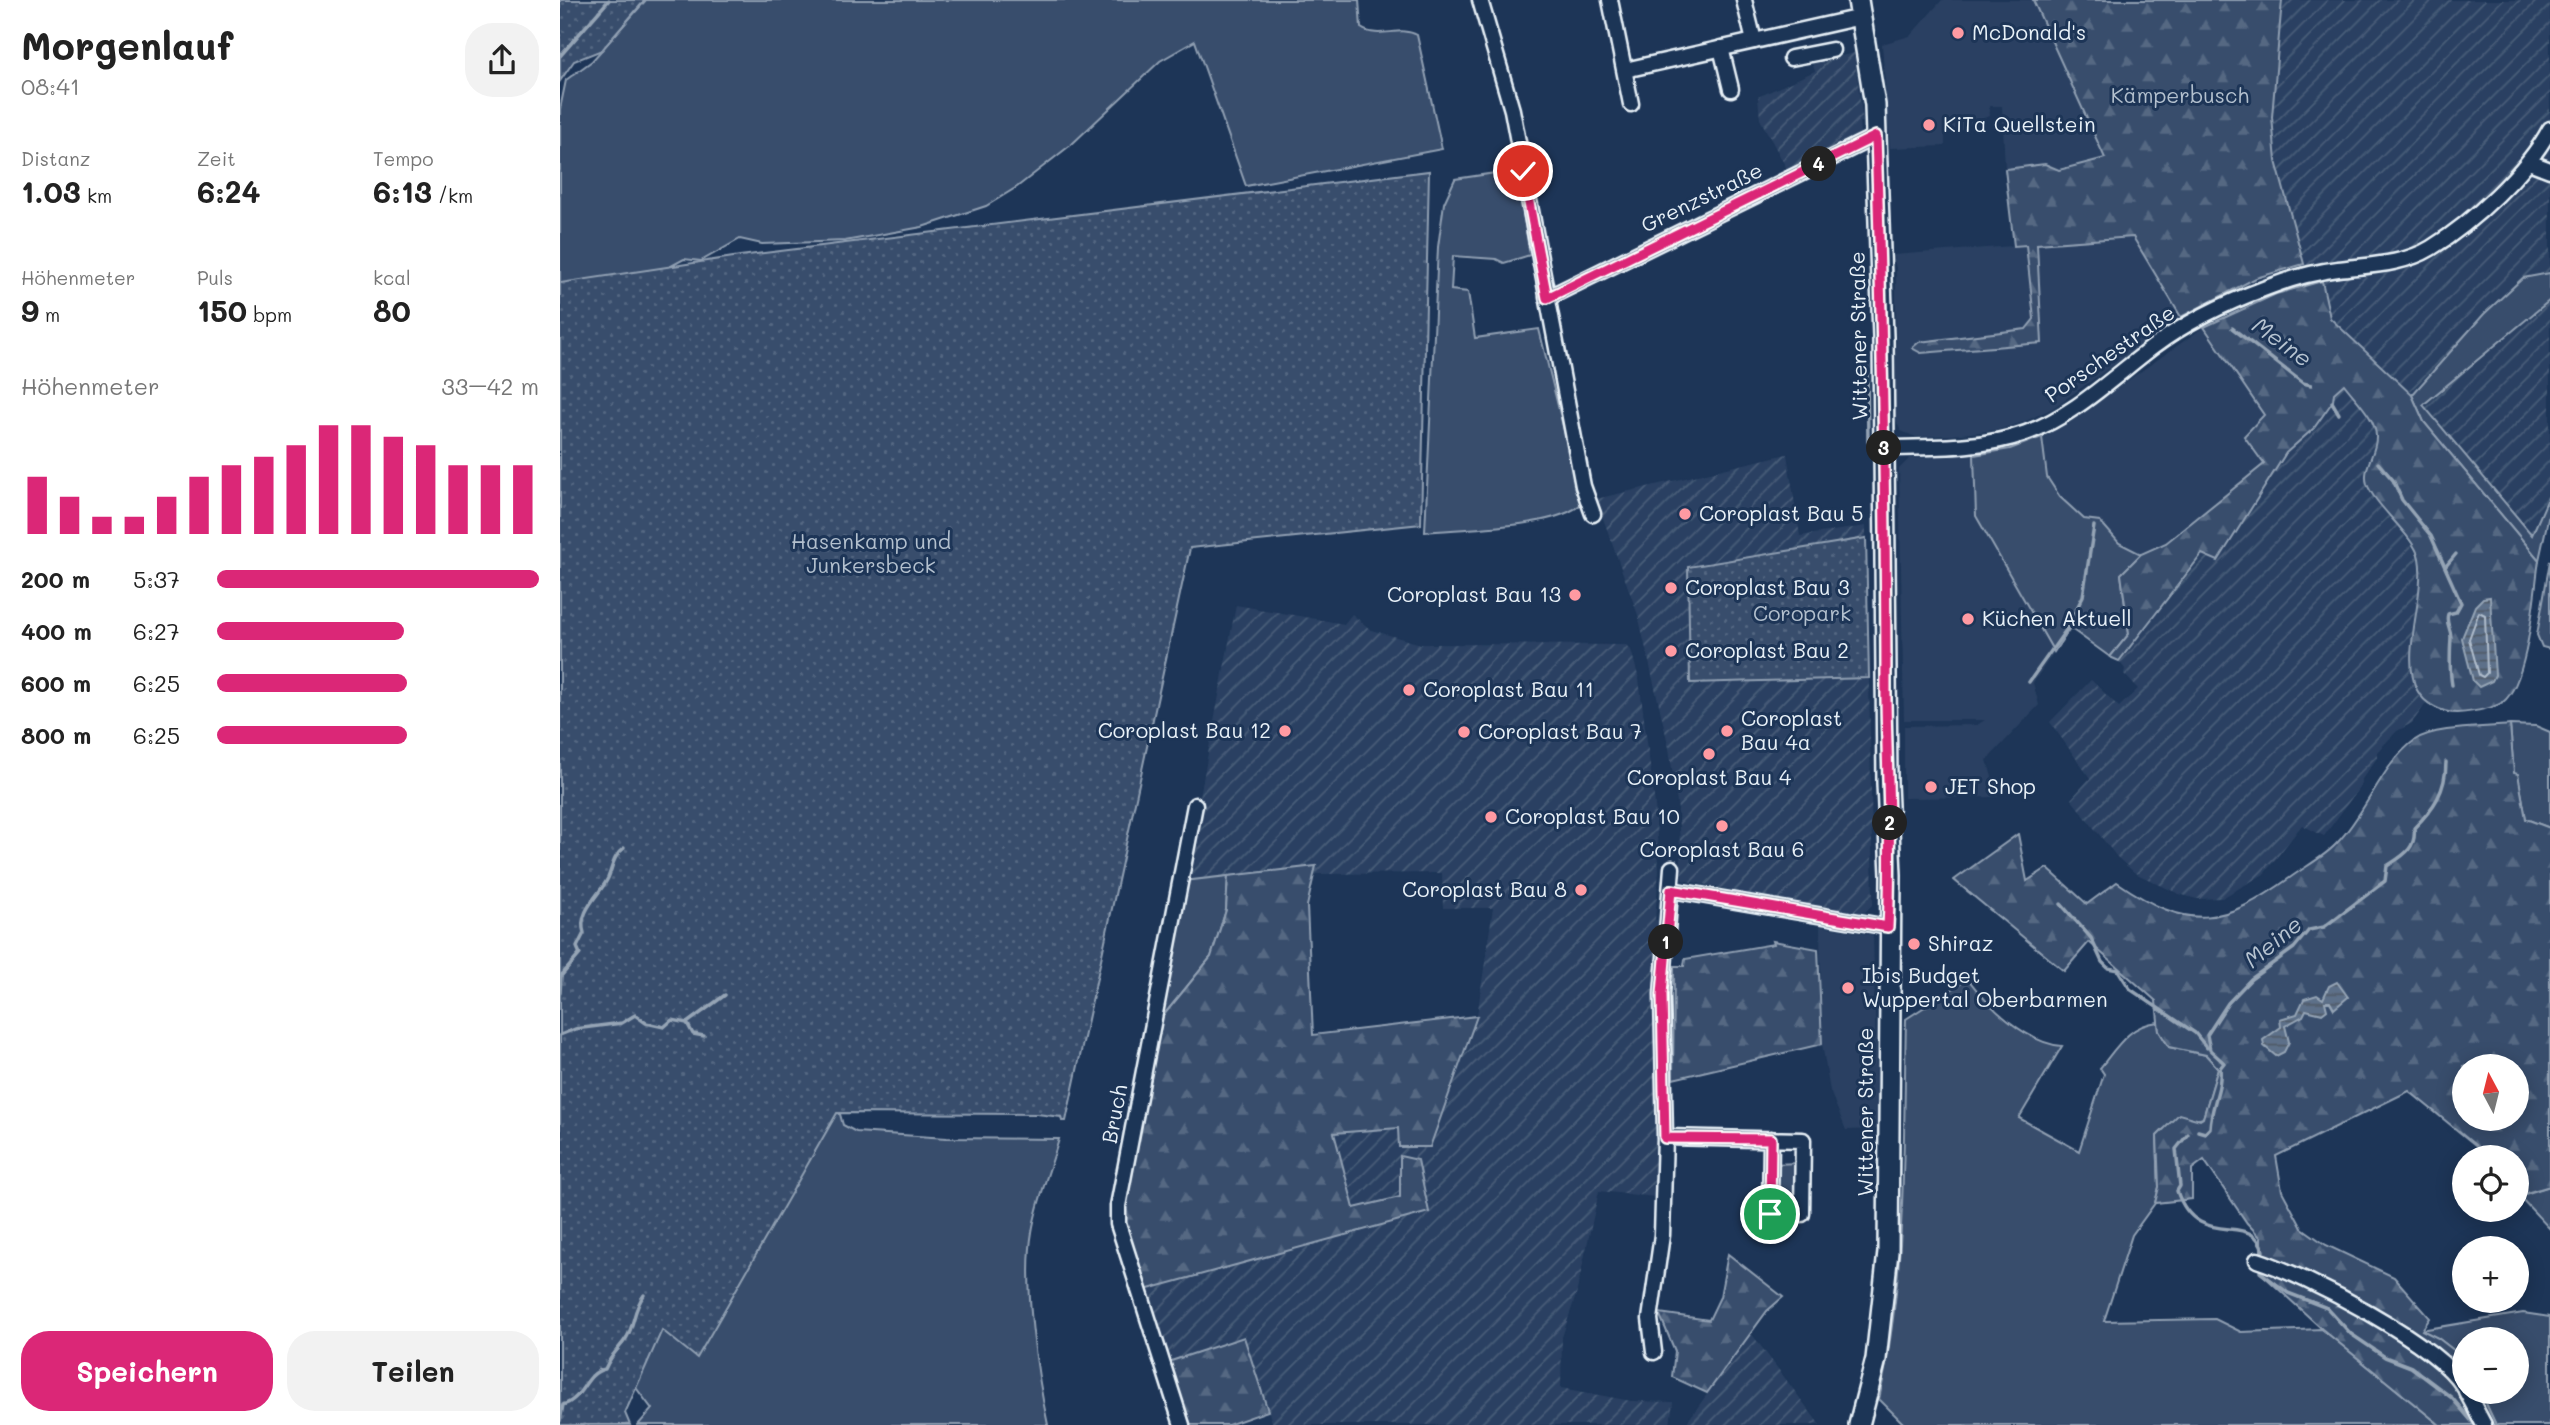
<!DOCTYPE html>
<html lang="de">
<head>
<meta charset="utf-8">
<style>
  :root { --surface:#fff; --page:#f2f2f2; --text:#222; --muted:#767676; --accent:#db2777 }
  body { margin:0; font-family:Mali,sans-serif; background:var(--page); color:var(--text); height:100vh; display:flex; flex-direction:column; font-size:26px; white-space:nowrap }
  * { box-sizing:border-box; margin:0 }
  p { font-size:23px; color:var(--muted) }
  .icon { flex:none; width:38px; height:38px; fill:none; stroke:currentColor; stroke-width:2; stroke-linecap:round; stroke-linejoin:round }
  .map { position:relative; flex:1; overflow:hidden }
  .panel { display:flex; flex-direction:column; background:var(--surface); width:560px }
  .panel>* { flex:none }
  .needle { width:46px; rotate:353deg }
  .controls { position:absolute; left:1892px; top:1054px; display:grid; gap:14px }
  .controls a { display:grid; place-items:center; width:77px; height:77px; border-radius:50%; background:var(--surface); box-shadow:0 4px 18px #0003; font-size:35px }
  .pin { position:absolute; display:grid; place-items:center; width:60px; height:60px; color:#fff; margin:-30px; border:4px solid #fff; border-radius:50%; box-shadow:0 2px 7px #0007 }
  .km { position:absolute; width:35px; height:35px; margin:-18px; border-radius:50%; background:#222; color:#fff; font-size:19px; line-height:35px; text-align:center }
  .round { display:grid; place-items:center; flex:none; width:74px; height:74px; border-radius:28px; background:var(--page) }
  .headline { display:flex; align-items:center; justify-content:space-between; height:119px; padding:0 21px }
  h1 { font-size:38px; font-weight:800; line-height:52px }
  .metrics { display:grid; grid-template-columns:repeat(3,1fr); gap:10px; height:119px; padding:7px 21px }
  .metrics div { display:grid; align-content:center }
  .metrics b { font-size:30px; font-weight:800 }
  .metrics small { font-size:19px; font-weight:400 }
  .metrics p { font-size:19px }
  .chart { height:196px; padding:14px 21px }
  .chart p { display:flex; justify-content:space-between }
  .chart svg { width:100%; height:126px; margin-top:7px; stroke:var(--accent); stroke-width:6 }
  .cta { display:flex; gap:14px; margin-top:auto; padding:14px 21px }
  .cta a { flex:1; height:80px; border-radius:28px; background:var(--accent); color:#fff; font-size:28px; font-weight:800; line-height:80px; text-align:center }
  .cta a+a { background:var(--page); color:var(--text) }
  ul { padding:0 21px; list-style:none; font-size:23px }
  li { display:grid; grid-template-columns:112px 84px 1fr; align-items:center; height:52px }
  li i { height:18px; border-radius:9px; background:var(--accent) }
  main { display:flex; flex:1; min-height:0 }
  .map>svg:first-child { display:block }
  .built { fill:#2a4162 }
  .industrial { fill:url(#industrial-furrows) }
  .grass { fill:#374d6c; stroke:#909fb2; stroke-width:2 }
  .forest { fill:url(#forest-firs); stroke:#909fb2; stroke-width:2; fill-rule:evenodd }
  .park { fill:url(#park-dots); stroke:#909fb2; stroke-width:2 }
  .water { fill:url(#water-rules); stroke:#95a4b5; stroke-width:2 }
  .lines { fill:none; stroke-linecap:round; stroke-linejoin:round }
  .shore { stroke:#b0bdcc; stroke-width:2 }
  .stream { stroke:#95a4b5; stroke-width:3.5 }
  .minor-casing { stroke:#e8f1f8; stroke-width:19 }
  .secondary-casing { stroke:#e8f1f8; stroke-width:24 }
  .minor { stroke:#1d3557; stroke-width:14 }
  .secondary { stroke:#1d3557; stroke-width:19 }
  .route-casing { stroke:#fff; stroke-width:14 }
  .route { stroke:#db2777; stroke-width:9 }
  .poi-dot { fill:#ff9aa2; stroke:#1d3557; stroke-width:2.5 }
  .labels { text-anchor:middle; stroke-width:6; stroke-linejoin:round; paint-order:stroke }
  .poi-label { font-size:21px; fill:#e8f1f8; stroke:#1d3557; text-anchor:start }
  .park-label { font-size:21px; fill:#b3c0ce; stroke:#1d3557 }
  .street-label { font-size:21px; fill:#e8f1f8; stroke:#1d3557 }
  .water-label { font-size:23px; font-style:italic; fill:#b7c4d1; stroke:#1d3557 }
</style>
</head>
<body>
<main>
<section class="panel">
<div class="headline"><div><h1>Morgenlauf</h1><p>08:41</p></div><a class="round"><svg class="icon" aria-label="share" viewBox="0 0 24 24"><path d="M12 15V3M7 8l5-5 5 5M5 13v7h14v-7"/></svg></a></div>
<div class="metrics">
<div><p>Distanz</p><b>1.03<small> km</small></b></div>
<div><p>Zeit</p><b>6:24</b></div>
<div><p>Tempo</p><b>6:13<small> /km</small></b></div>
</div>
<div class="metrics">
<div><p>Höhenmeter</p><b>9<small> m</small></b></div>
<div><p>Puls</p><b>150<small> bpm</small></b></div>
<div><p>kcal</p><b>80</b></div>
</div>
<div class="chart"><p><span>Höhenmeter</span>33–42 m</p>
<svg viewBox="0 0 160 44" preserveAspectRatio="none"><path d="M5 44V24M15 44V31M25 44V38M35 44V38M45 44V31M55 44V24M65 44V20M75 44V17M85 44V13M95 44V6M105 44V6M115 44V10M125 44V13M135 44V20M145 44V20M155 44V20"/></svg>
</div>
<ul>
<li><b>200 m</b>5:37<i style="width:100%"></i></li>
<li><b>400 m</b>6:27<i style="width:58%"></i></li>
<li><b>600 m</b>6:25<i style="width:59%"></i></li>
<li><b>800 m</b>6:25<i style="width:59%"></i></li>
</ul>
<div class="cta"><a>Speichern</a><a>Teilen</a></div>
</section>
<div class="map">
<svg width="1990" height="1425" viewBox="0 0 1990 1425">
  <defs>
    <pattern id="industrial-furrows" width="10" height="10" patternUnits="userSpaceOnUse" patternTransform="scale(1.75)"><rect width="10" height="10" fill="#2a4162"/><path d="M-1 1l2-2M0 10L10 0M9 11l2-2" fill="none" stroke="#495d79"/></pattern>
    <pattern id="forest-firs" width="22" height="20" patternUnits="userSpaceOnUse" patternTransform="scale(1.75)"><rect width="22" height="20" fill="#374d6c"/><path d="M5 1l3.5 6h-7zM16 11l3.5 6h-7z" fill="#546782"/></pattern>
    <pattern id="park-dots" width="8" height="8" patternUnits="userSpaceOnUse" patternTransform="scale(1.75)"><rect width="8" height="8" fill="#374d6c"/><path d="M2 2h.1M6 6h.1" fill="none" stroke="#546782" stroke-width="1.8" stroke-linecap="round"/></pattern>
    <pattern id="water-rules" width="6" height="5" patternUnits="userSpaceOnUse" patternTransform="scale(1.75)"><rect width="6" height="5" fill="#5d7089"/><path d="M0 2.5h6" fill="none" stroke="#505a66"/></pattern>
  </defs>
  <rect width="100%" height="100%" fill="#1d3557"/>
  <filter id="ink" filterUnits="userSpaceOnUse"><feTurbulence type="fractalNoise" baseFrequency=".0143" numOctaves="2"/><feDisplacementMap in="SourceGraphic" scale="14" xChannelSelector="R" yChannelSelector="G"/><feConvolveMatrix kernelMatrix="1 2 1 2 8 2 1 2 1" color-interpolation-filters="sRGB"/></filter>
  <g filter="url(#ink)">
    <!-- built -->
    <g class="built">
      <polygon points="1382,0 1473,0 1545,158 1502,170 1486,164 1445,168 1442,106 1429,106 1430,116 1416,120 1404,130 1385,131 1385,146 1330,148 1322,44 1350,36"/>
      <polygon points="1573,237 1621,317 1493,408 1464,422 1438,430 1393,435 1356,437 1341,431 1336,421 1336,268 1333,255 1466,245 1474,319 1466,329 1359,342 1481,343 1476,244"/>
      <polygon points="1644,327 1705,415 1704,464 1606,543 1581,554 1559,543 1540,522 1524,519 1500,497 1487,477 1482,437 1509,422"/>
      <polygon points="1414,455 1416,517 1494,652 1473,683 1479,705 1427,760 1438,797 1344,798 1344,726 1417,725 1425,720 1344,720 1339,469 1350,458"/>
      <polygon points="1260,926 1313,935 1318,1129 1286,1130 1270,1091 1262,1044"/>
    </g>
    <!-- industrial -->
    <g class="industrial">
      <polygon points="1722,0 1990,0 1990,273 1962,278 1924,314 1852,395 1770,317 1762,281 1744,264 1716,161 1712,117"/>
      <polygon points="1294,53 1303,122 1299,122 1300,134 1228,171 1200,119 1198,97 1255,71 1252,63"/>
      <polygon points="1990,300 1990,493 1972,536 1863,405"/>
      <polygon points="1784,384 1811,420 1817,436 1807,469 1807,484 1859,556 1857,690 1867,702 1852,723 1837,731 1817,752 1817,758 1802,779 1802,784 1764,836 1742,825 1704,874 1662,898 1637,899 1619,894 1575,873 1557,857 1511,799 1530,778 1490,722 1531,680 1559,707 1578,689 1564,674 1565,669 1559,661 1642,553 1658,560 1726,453 1754,428 1773,401 1774,393"/>
      <polygon points="1227,454 1240,536 1306,526 1306,538 1129,567 1130,683 1309,678 1313,904 1305,912 1292,915 1122,880 1118,810 1109,748 1078,615 1036,499"/>
      <polygon points="676,605 784,624 792,614 811,630 861,644 1066,645 1071,650 1079,679 1095,805 1099,870 1095,920 1101,921 1095,989 1096,1197 1039,1191 1016,1295 1002,1337 1001,1388 1071,1401 1113,1402 1110,1425 713,1425 684,1337 605,1363 581,1291 868,1212 840,1157 840,1197 794,1208 774,1133 838,1128 871,1147 917,1016 933,908 883,908 882,873 756,874 756,866 624,881"/>
      <polygon points="1191,1333 1260,1425 1125,1425"/>
    </g>
    <!-- grass -->
    <g class="grass">
      <path d="M86,0h713l2,28c18,12 39,-3 56,7l25,114 -196,37 -51,-145 -35,20 -88,83 -55,43 -31,19 -64,21 -77,14 -83,3 -22,-5 -39,22 -17,-2 -24,13 -100,12v-175l6,-29 26,-19z"/>
      <path d="M956,170l14,85 -26,8 -8,-4 -43,-3 -2,34 17,2 7,46 64,-9 43,174c-23,25 -120,25 -157,29l13,-285 6,-44 11,-24z"/>
      <polygon points="1990,273 1990,300 1863,405 1972,535 1989,496 1990,510 1979,560 1864,422 1852,395 1924,314 1963,278"/>
      <polygon points="1482,437 1487,477 1500,497 1524,519 1540,521 1559,543 1581,554 1561,574 1569,634 1550,657 1510,628 1494,652 1416,516 1414,455 1450,449"/>
      <polygon points="1990,561 1990,649 1982,647 1977,635"/>
      <polygon points="1950,725 1976,726 1990,732 1990,828 1966,819 1958,775 1954,774"/>
      <polygon points="668,876 666,910 651,957 599,1021 624,881"/>
      <path d="M1408,979c20,27 58,64 94,67l-43,72 60,33 25,-77 -4,-6c17,-21 29,-43 58,-46l1,9 10,16 37,8 12,13 -15,50 -39,11 -7,7 2,51 -4,16 -23,32 -28,86 111,-2 26,13 81,-3 118,96h-535l-26,-26c28,-124 24,-253 27,-380z"/>
      <path d="M0,1058l278,49 5,18 13,7 91,6 112,1c-9,31 -22,62 -27,93 -9,51 5,142 16,193h-410l14,-16 -18,-24z"/>
      <polygon points="1240,1163 1236,1209 1216,1208 1213,1164"/>
      <polygon points="1990,1186 1990,1229 1959,1196"/>
      <polygon points="1963,1313 1990,1317 1990,1425 1936,1425 1920,1391 1956,1391 1956,1339 1904,1339 1904,1358 1878,1338 1861,1330"/>
    </g>
    <!-- forest -->
    <g class="forest">
      <polygon points="1473,0 1722,0 1712,117 1716,161 1744,264 1696,278 1621,317 1573,237 1477,244 1482,343 1361,353 1352,348 1359,342 1466,329 1474,319 1466,245 1454,246 1445,169 1485,164 1499,170 1545,158"/>
      <path d="M1762,281l8,37 82,77 12,27 115,138c-5,32 -10,122 -36,142 -11,7 -33,10 -46,11 -15,0 -33,-9 -40,-23 -17,-36 9,-94 2,-132 -4,-21 -44,-52 -52,-74 -5,-16 9,-30 9,-46 1,-19 -21,-39 -32,-54l-10,9 -1,8 -19,27 -28,25 -68,108 -16,-7 -83,107 -9,-4 19,-23 -8,-60 20,-20 25,-11 98,-79 -20,-28 20,-21 -60,-88 72,-33z"/>
      <path d="M1950,725l4,48 4,1 8,45 24,9v358l-31,9 -3,-38h-26l-81,-66 -133,65 6,35 20,37 24,17 68,32 36,41 -8,12 16,8 26,20v33h16l16,34h-56l-118,-96 -61,-56v-35l-14,-15 -43,-63 -12,9v30l-37,4 4,-16 -2,-51 22,-22 21,6 3,-2 15,-50 -12,-13 -37,-8 -10,-16 -3,-30 -67,-59 -25,29 -110,-91 64,-46 9,47 20,-13 40,36 30,-22c72,50 106,44 174,-5 15,-11 35,-21 47,-35 29,-30 43,-77 77,-102 20,-14 71,-12 95,-15zM1904,1066h52v52h-52z"/>
      <polygon points="756,866 747,906 753,1035 917,1016 870,1147 839,1147 838,1128 774,1133 794,1208 840,1197 840,1156 858,1160 869,1212 581,1291 564,1235 563,1207 599,1021 651,957 666,910 668,876"/>
      <polygon points="1213,941 1258,949 1262,1044 1113,1079 1114,966 1124,966 1125,959 1214,944"/>
      <polygon points="1168,1254 1223,1297 1207,1311 1147,1393 1112,1377 1115,1351 1099,1313 1149,1320 1160,1297"/>
      <polygon points="684,1337 708,1411 668,1425 623,1425 605,1363"/>
    </g>
    <!-- park -->
    <g class="park">
      <polygon points="0,0 85,0 42,50 14,61 0,81"/>
      <polygon points="869,171 861,524 630,548 506,1121 502,1121 501,1117 477,1114 277,1113 137,1358 102,1330 65,1413 70,1425 0,1425 0,283 180,256"/>
      <polygon points="1306,538 1309,678 1130,683 1128,567"/>
    </g>
    <!-- water -->
    <g class="water">
      <polygon points="1930,597 1935,675 1932,681 1919,687 1913,681 1902,638 1915,606 1923,598"/>
      <polygon points="1777,982 1788,997 1774,1009 1770,1002 1765,1002 1767,1010 1762,1014 1746,1010 1743,1016 1725,1026 1729,1042 1724,1052 1716,1056 1704,1046 1703,1040 1721,1027 1720,1019 1737,1014 1744,999 1757,995 1763,999 1769,986"/>
    </g>
    <g class="lines">
      <!-- shore -->
      <polygon class="shore" points="1919,612 1925,615 1927,673 1923,677 1919,675 1909,639"/>
      <!-- stream -->
      <g class="stream">
        <polyline points="0,56 49,0"/>
        <polyline points="1672,328 1743,383 1751,385"/>
        <polyline points="1307,367 1308,442"/>
        <polyline points="1772,402 1779,414"/>
        <path d="M1818,463l15,17 9,20 29,36 30,67 -5,9 -8,2c-3,9 3,14 3,23 -1,16 -2,31 1,48"/>
        <polyline points="1886,566 1896,554"/>
        <polyline points="1469,682 1506,630 1523,596 1534,526"/>
        <polyline points="1501,904 1531,938 1542,962 1548,968 1558,970 1570,989 1635,1033 1647,1048"/>
        <path d="M0,993l1,-17 19,-22 -3,-7 7,-14c-7,-22 16,-38 24,-55 5,-12 5,-22 16,-30"/>
        <polyline points="127,1023 133,1034 144,1036"/>
        <polyline points="0,1035 15,1029 62,1023 75,1015 86,1023 104,1027 112,1020 127,1023 165,995"/>
        <path d="M1638,1131l7,2 5,-5c1,-24 12,-37 10,-60l4,-5 -14,-13 -3,-15 21,-32 23,-24 43,-31 15,-18 15,-3 61,-46 2,-15c15,-10 30,-17 27,-38 20,-20 32,-37 32,-66"/>
        <path d="M1628,1134l-12,15 4,37 -3,5c21,62 76,18 86,60"/>
        <polyline points="1701,1266 1700,1272 1728,1293 1767,1308 1791,1334 1825,1357 1851,1367 1892,1398 1915,1425"/>
        <path d="M0,1421l3,-16c21,-6 21,-32 42,-36 8,-18 14,-19 22,-32 8,-14 6,-27 17,-42"/>
      </g>
      <!-- minor casing -->
      <g class="minor-casing">
        <g id="minor">
          <polyline points="920,0 952,110 1023,486 1033,514"/>
          <polyline points="1050,0 1071,104"/>
          <polyline points="1184,0 1194,41"/>
          <polyline points="1161,48 1171,89"/>
          <polyline points="1231,58 1272,50"/>
          <polyline points="1065,70 1301,17"/>
          <polyline points="1969,162 1990,170"/>
          <polyline points="987,298 1316,136"/>
          <path d="M1324,448c48,-1 97,1 142,-15 48,-17 87,-56 127,-86 33,-25 75,-45 113,-59 23,-9 48,-16 72,-19 31,-4 65,-4 93,-21 41,-25 96,-76 119,-119"/>
          <polyline points="1111,890 1328,927"/>
          <polyline points="1105,1137 1243,1140 1242,1214 1210,1214 1211,1139"/>
          <path d="M1697,1260c52,17 179,82 207,127"/>
          <polyline points="1094,1352 1090,1319 1102,1235 1105,1137 1102,994 1112,868"/>
          <polyline points="1906,1391 1924,1425"/>
          <polyline points="622,1425 558,1224 558,1206 635,805"/>
        </g>
      </g>
      <!-- secondary casing -->
      <g class="secondary-casing">
        <polyline id="secondary" points="1298,0 1315,105 1316,136 1323,337 1327,783 1331,875 1328,1252 1316,1359 1299,1425"/>
      </g>
      <!-- minor -->
      <use href="#minor" class="minor"/>
      <!-- secondary -->
      <use href="#secondary" class="secondary"/>
    </g>
  </g>
  <g class="lines" filter="url(#ink)">
    <!-- route casing -->
    <g class="route-casing">
      <path id="route" d="M963,171l24,127 329,-162c6,188 10,375 10,563 1,76 6,152 2,228l-217,-37 -9,104 3,144 106,1 -1,75"/>
    </g>
    <!-- route -->
    <use href="#route" class="route"/>
  </g>
  <!-- markers -->
  <g class="poi-dot">
    <circle cx="1398" cy="33" r="7"/>
    <circle cx="1369" cy="125" r="7"/>
    <circle cx="1125" cy="514" r="7"/>
    <circle cx="1111" cy="588" r="7"/>
    <circle cx="1015" cy="595" r="7"/>
    <circle cx="1408" cy="619" r="7"/>
    <circle cx="1111" cy="651" r="7"/>
    <circle cx="849" cy="690" r="7"/>
    <circle cx="725" cy="731" r="7"/>
    <circle cx="1167" cy="731" r="7"/>
    <circle cx="904" cy="732" r="7"/>
    <circle cx="1149" cy="754" r="7"/>
    <circle cx="1371" cy="787" r="7"/>
    <circle cx="931" cy="817" r="7"/>
    <circle cx="1162" cy="826" r="7"/>
    <circle cx="1021" cy="890" r="7"/>
    <circle cx="1354" cy="944" r="7"/>
    <circle cx="1288" cy="988" r="7"/>
  </g>
  <g class="labels">
    <!-- poi labels -->
    <g class="poi-label">
      <text x="1412" y="40">McDonald's</text>
      <text x="1383" y="132">KiTa Quellstein</text>
      <text x="1139" y="521">Coroplast Bau 5</text>
      <text x="1125" y="595">Coroplast Bau 3</text>
      <text x="1001" y="602" text-anchor="end">Coroplast Bau 13</text>
      <text x="1422" y="626">Küchen Aktuell</text>
      <text x="1125" y="658">Coroplast Bau 2</text>
      <text x="863" y="697">Coroplast Bau 11</text>
      <text x="1181" y="726">Coroplast<tspan x="1181" dy="24">Bau 4a</tspan></text>
      <text x="711" y="738" text-anchor="end">Coroplast Bau 12</text>
      <text x="918" y="739">Coroplast Bau 7</text>
      <text x="1149" y="785" text-anchor="middle">Coroplast Bau 4</text>
      <text x="1385" y="794">JET Shop</text>
      <text x="945" y="824">Coroplast Bau 10</text>
      <text x="1162" y="857" text-anchor="middle">Coroplast Bau 6</text>
      <text x="1007" y="897" text-anchor="end">Coroplast Bau 8</text>
      <text x="1368" y="951">Shiraz</text>
      <text x="1302" y="983">Ibis Budget<tspan x="1302" dy="24">Wuppertal Oberbarmen</tspan></text>
    </g>
    <!-- park labels -->
    <g class="park-label">
      <text x="1620" y="103">Kämperbusch</text>
      <text x="311" y="549">Hasenkamp und<tspan x="311" dy="24">Junkersbeck</tspan></text>
      <text x="1242" y="621">Coropark</text>
    </g>
    <!-- street labels -->
    <g class="street-label">
      <text transform="translate(1142 198) rotate(-26)" y="7">Grenzstraße</text>
      <text transform="translate(1299 336) rotate(-91)" y="7">Wittener Straße</text>
      <text transform="translate(1550 354) rotate(-35)" y="7">Porschestraße</text>
      <text transform="translate(1306 1112) rotate(-90)" y="7">Wittener Straße</text>
      <text transform="translate(555 1114) rotate(-79)" y="7">Bruch</text>
    </g>
    <!-- water labels -->
    <g class="water-label">
      <text transform="translate(1722 342) rotate(36)" y="8">Meine</text>
      <text transform="translate(1713 942) rotate(-39)" y="8">Meine</text>
    </g>
  </g>
</svg>
<div class="controls">
<a><svg class="needle" viewBox="-14 -14 28 28"><path d="M0-13l5 13h-10z" fill="#e53935"/><path d="M0 13l5-13h-10z" fill="#767676"/></svg></a>
<a><svg class="icon" aria-label="locate" viewBox="0 0 24 24"><circle cx="12" cy="12" r="6"/><path d="M12 2v4M12 18v4M2 12h4M18 12h4"/></svg></a>
<a>+</a>
<a>−</a>
</div>
<div class="pin" style="left:1210px;top:1214px;background:#1e9e55"><svg class="icon" aria-label="arrive" viewBox="0 0 24 24"><path d="M6 21V4h12l-3 4 3 4H6"/></svg></div>
<div class="pin" style="left:963px;top:171px;background:#d93025"><svg class="icon" aria-label="check" viewBox="0 0 24 24"><path d="M5 12l5 5 9-10"/></svg></div>
<b class="km" style="left:1106px;top:942px">1</b>
<b class="km" style="left:1330px;top:823px">2</b>
<b class="km" style="left:1324px;top:448px">3</b>
<b class="km" style="left:1259px;top:164px">4</b>
</div>
</main>
</body>
</html>
